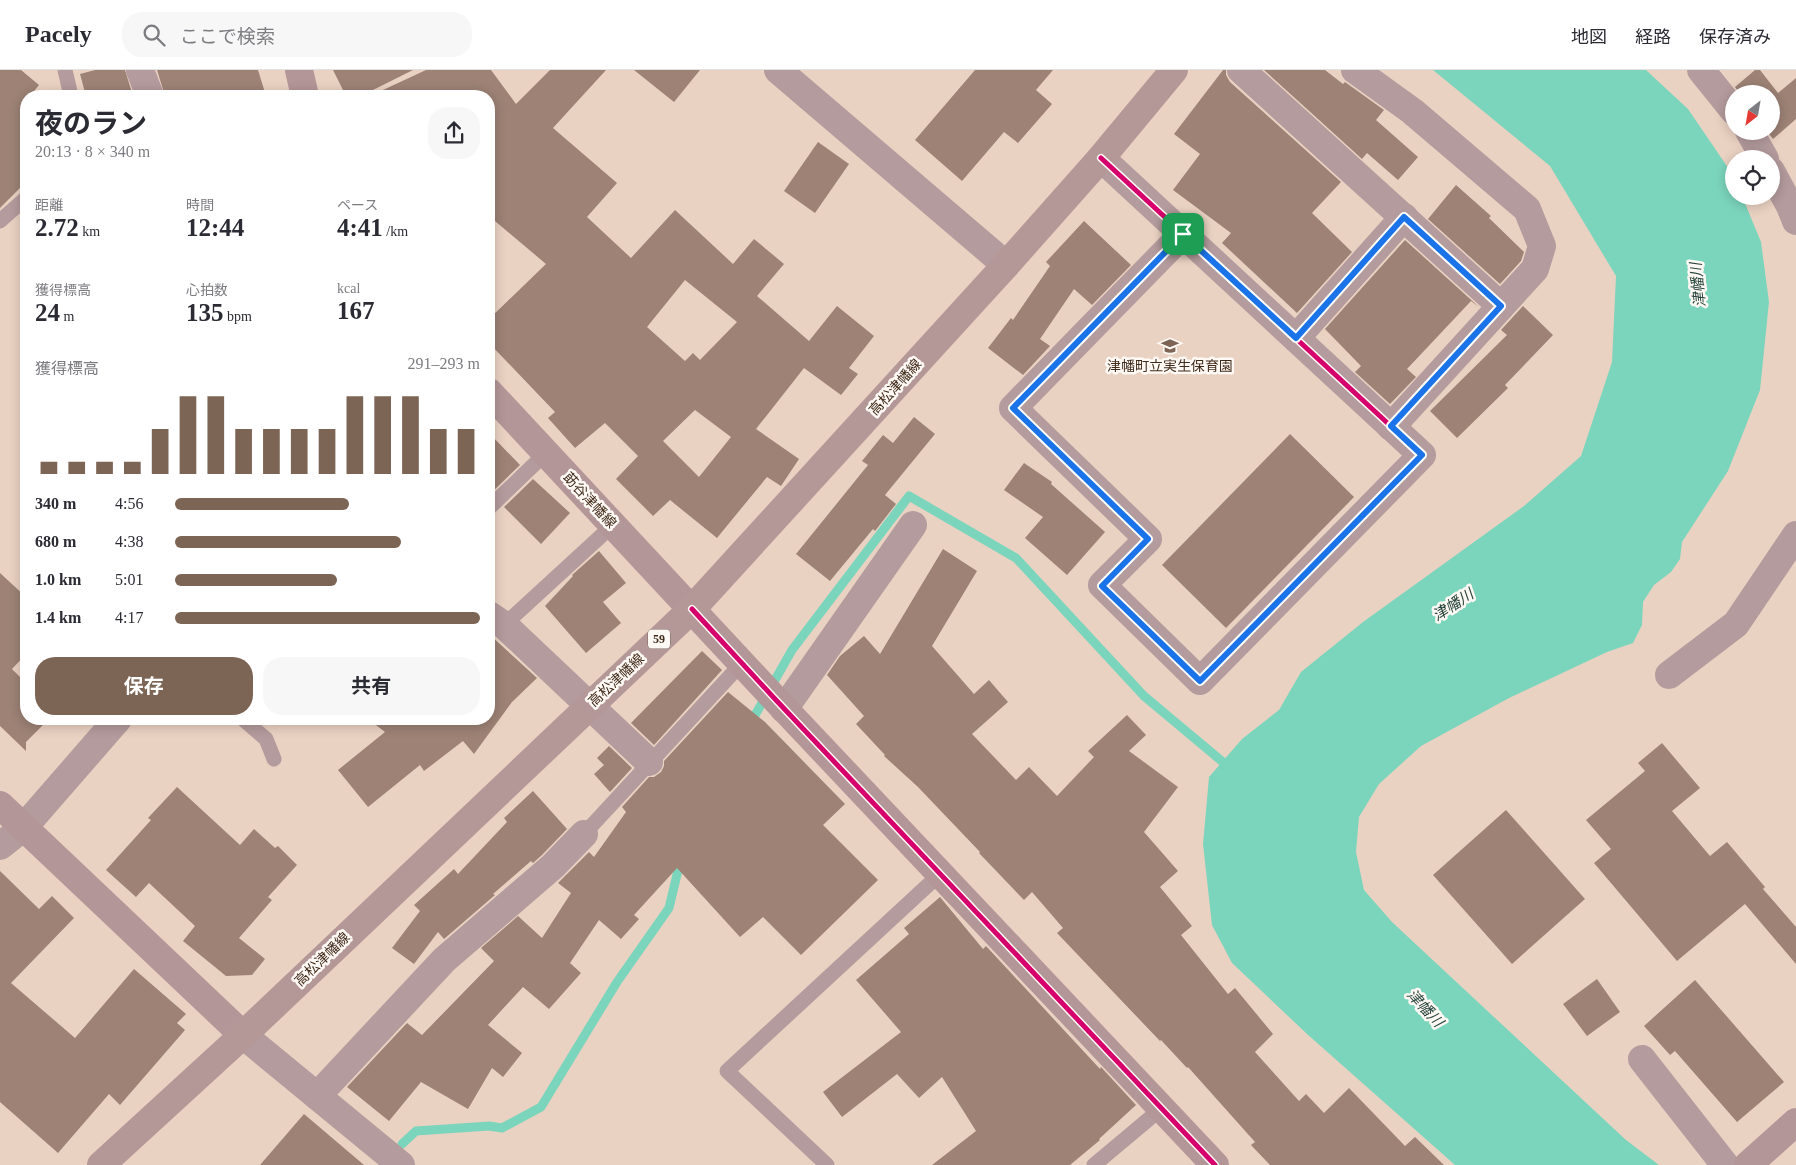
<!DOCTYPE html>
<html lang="ja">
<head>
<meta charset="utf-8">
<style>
  :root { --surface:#fff; --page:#f7f7f7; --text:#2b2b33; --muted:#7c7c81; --line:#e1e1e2; --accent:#7c6555 }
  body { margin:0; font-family:"Times New Roman","Noto Sans JP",serif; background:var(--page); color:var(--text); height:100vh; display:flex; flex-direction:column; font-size:19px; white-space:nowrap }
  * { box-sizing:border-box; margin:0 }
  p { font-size:16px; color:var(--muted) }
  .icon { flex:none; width:28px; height:28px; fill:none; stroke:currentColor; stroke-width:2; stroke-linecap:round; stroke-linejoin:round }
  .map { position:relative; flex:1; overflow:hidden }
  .side { position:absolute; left:20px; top:20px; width:475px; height:635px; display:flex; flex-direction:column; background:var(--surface); border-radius:20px; box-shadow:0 2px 12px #0003 }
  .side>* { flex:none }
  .needle { width:32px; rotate:211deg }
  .buttons { position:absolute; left:1725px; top:15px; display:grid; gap:10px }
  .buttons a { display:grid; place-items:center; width:55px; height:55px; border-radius:50%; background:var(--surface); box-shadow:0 2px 12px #0003; font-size:25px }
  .pin { position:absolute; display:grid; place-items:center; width:42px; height:42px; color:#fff; margin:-21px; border-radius:10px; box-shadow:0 2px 8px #0006 }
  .round { display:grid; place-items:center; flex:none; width:52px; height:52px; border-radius:20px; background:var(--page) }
  .overview { display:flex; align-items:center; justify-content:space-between; height:85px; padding:0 15px }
  h1 { font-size:28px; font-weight:700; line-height:38px }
  .stats { display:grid; grid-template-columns:repeat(3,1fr); gap:8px; height:85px; padding:5px 15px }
  .stats div { display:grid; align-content:center }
  .stats b { font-size:25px; font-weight:700 }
  .stats small { font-size:14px; font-weight:400 }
  .stats p { font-size:14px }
  .chart { height:140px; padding:10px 15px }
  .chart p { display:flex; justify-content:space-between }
  .chart svg { width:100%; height:90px; margin-top:5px; stroke:var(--accent); stroke-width:6 }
  .cta { display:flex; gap:10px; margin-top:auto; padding:10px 15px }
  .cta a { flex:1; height:58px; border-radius:20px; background:var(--accent); color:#fff; font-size:20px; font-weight:700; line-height:58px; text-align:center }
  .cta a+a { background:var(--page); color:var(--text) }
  ul { padding:0 15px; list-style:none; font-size:16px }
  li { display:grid; grid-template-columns:80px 60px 1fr; align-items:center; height:38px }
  li i { height:12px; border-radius:6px; background:var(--accent) }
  header { display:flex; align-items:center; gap:30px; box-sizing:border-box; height:70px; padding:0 25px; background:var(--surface); border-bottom:1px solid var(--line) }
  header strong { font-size:24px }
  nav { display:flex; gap:28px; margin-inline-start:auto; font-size:18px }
  .search { width:350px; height:45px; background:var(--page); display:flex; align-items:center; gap:12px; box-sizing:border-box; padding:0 18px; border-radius:20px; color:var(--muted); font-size:19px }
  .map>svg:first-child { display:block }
  .water { fill:#7bd5bc }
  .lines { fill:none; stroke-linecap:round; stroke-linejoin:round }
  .stream { stroke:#7bd5bc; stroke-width:9 }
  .building { fill:#9d8275; fill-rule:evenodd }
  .lane { stroke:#b49b9d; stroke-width:15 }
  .street { stroke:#b49b9d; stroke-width:28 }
  .secondary { stroke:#b39698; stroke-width:28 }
  .primary { stroke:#b49898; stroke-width:28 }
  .cycleway-casing { stroke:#fff9f5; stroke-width:8 }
  .cycleway { stroke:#d6006c; stroke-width:5 }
  .route-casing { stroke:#fff; stroke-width:10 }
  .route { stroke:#1a73e8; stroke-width:6 }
  .labels { text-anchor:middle; stroke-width:5; stroke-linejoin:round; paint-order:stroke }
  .shield { fill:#fff9f5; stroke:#79695c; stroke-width:1 }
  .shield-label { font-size:12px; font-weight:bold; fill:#402b1b }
  .poi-label { font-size:14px; fill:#402b1b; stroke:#fff9f5 }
  .street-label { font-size:14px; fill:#402b1b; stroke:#fff9f5 }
  .water-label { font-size:15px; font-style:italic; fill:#26443c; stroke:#fff9f5 }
</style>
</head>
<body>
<header>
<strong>Pacely</strong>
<div class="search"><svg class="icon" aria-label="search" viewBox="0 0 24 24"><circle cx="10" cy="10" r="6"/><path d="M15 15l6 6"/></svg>ここで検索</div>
<nav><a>地図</a><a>経路</a><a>保存済み</a></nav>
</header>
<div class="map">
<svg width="1796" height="1095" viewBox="0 0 1796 1095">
  <rect width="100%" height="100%" fill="#ead2c2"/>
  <!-- water -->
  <polygon class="water" points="1433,0 1646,0 1688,39 1733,105 1734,126 1742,126 1761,172 1769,232 1760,320 1728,401 1682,472 1680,489 1671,502 1654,515 1643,532 1642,555 1633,573 1607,582 1509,628 1421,676 1379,714 1359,747 1356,782 1364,820 1392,852 1626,1070 1659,1095 1455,1095 1307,964 1232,893 1212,855 1203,774 1209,707 1242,669 1279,640 1301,602 1363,552 1524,436 1581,386 1612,292 1616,206 1550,96"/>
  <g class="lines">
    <!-- stream -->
    <g class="stream">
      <polyline points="750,654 792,580 909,426 1016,488 1144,626 1230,698"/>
      <polyline points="402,1074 416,1061 489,1056 502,1058 541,1037 617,912 669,838 681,788"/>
    </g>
  </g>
  <!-- building -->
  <g class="building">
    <polygon points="0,0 21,0 39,15 30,26 26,26 26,112 0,138"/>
    <polygon points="95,0 125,0 133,26 86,26 80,4"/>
    <polygon points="157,0 258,0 266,26 165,26"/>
    <polygon points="333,0 413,0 361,26 346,26"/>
    <path d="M426,0h65l25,34 34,-34h56l-53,58 64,55 -30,34 44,41 44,-48 58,54 21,-25 30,25 -27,32 52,45 28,-35 37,30 -25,32 9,6 -17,21 -37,-27 -48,61 43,30 -18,27 -14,-9 -50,61 -47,-38 -17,16 -37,-37 22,-23 -33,-33 -30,25 -27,-30 7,-6 -66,-69v-24l57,-55 -57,-48v-120h-119zM685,210l52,42 -37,38 -7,-7 -8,8 -38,-34zM695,340l36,27 -32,40 -36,-36z"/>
    <polygon points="634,0 700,0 674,32"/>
    <polygon points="975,0 1053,0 1036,20 1052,34 1018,73 1004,62 962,111 915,70"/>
    <polygon points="1223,0 1226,0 1226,5 1230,12 1341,112 1312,143 1352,182 1297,243 1222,173 1231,163 1173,120 1200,84 1174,64"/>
    <polygon points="1264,0 1325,0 1343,14 1345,12 1384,40 1376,50 1418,87 1398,110 1367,83 1362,89"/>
    <polygon points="1755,0 1760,0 1778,23 1796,8 1796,49 1773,69 1767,61 1771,61 1771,24 1740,24 1735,17"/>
    <polygon points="818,72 849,94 815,143 784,121"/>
    <polygon points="1456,115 1491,146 1489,148 1524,182 1521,191 1500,214 1428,149"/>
    <polygon points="1084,151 1131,195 1092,235 1074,219 1040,269 1050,276 1023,305 988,278 1011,248 1013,250 1050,196 1046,192"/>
    <polygon points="1405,170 1479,237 1471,231 1407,299 1416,307 1390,334 1355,302 1361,296 1325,259"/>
    <polygon points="1523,236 1553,265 1505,315 1508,318 1457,368 1430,341 1507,265 1501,260"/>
    <polygon points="914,347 935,364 885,425 896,434 875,461 873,459 830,511 796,484 868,395 862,391 883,365 893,373"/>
    <polygon points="489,363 520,395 490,424 489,422"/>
    <polygon points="1290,364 1354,427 1226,558 1162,495"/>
    <polygon points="1024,393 1052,412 1051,414 1105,462 1067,505 1025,468 1043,447 1004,420"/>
    <polygon points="533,409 570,443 541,474 504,437"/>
    <polygon points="943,479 977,501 932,576 974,624 989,610 1008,632 972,664 1016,710 1029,697 1057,726 1094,687 1088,681 1127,645 1146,665 1129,681 1178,717 1144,762 1178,801 1160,817 1192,856 1181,865 1228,924 1235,918 1273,964 1255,982 1299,1031 1306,1024 1324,1043 1349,1018 1405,1076 1415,1067 1444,1095 1270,1095 1251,1075 1255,1072 1188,997 1187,998 1161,970 1160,971 1057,863 1063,858 1032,822 1024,830 979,783 980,782 918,717 884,686 885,685 856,654 864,646 827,605 840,586 864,566 880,584"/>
    <polygon points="599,481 626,513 603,532 621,553 586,583 545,536 573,506 572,505"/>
    <polygon points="0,503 26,527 26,584 12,599 26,613 26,649 49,649 26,672 26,681 0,656"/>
    <polygon points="489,564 537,608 512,632 474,684 463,671 424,701 420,695 368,737 338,700 385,662 368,649 489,649"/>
    <polygon points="702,581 722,600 654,675 631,653"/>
    <polygon points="728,622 765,652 845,734 823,755 878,810 801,885 763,847 740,867 677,798 634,845 639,849 621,869 599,850 570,893 581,903 549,939 523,917 488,955 522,983 503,1007 492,998 468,1039 421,1012 389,1051 347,1017 407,953 422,965 494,891 481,878 518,846 542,868 571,823 558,813 589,782 594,787 626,742 622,737 649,707 654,707 661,702 664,696 664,691"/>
    <polygon points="1662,673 1700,718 1672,741 1710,786 1727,772 1765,817 1763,819 1796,857 1796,894 1745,834 1677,891 1594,793 1611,779 1586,750 1645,701 1638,693"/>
    <polygon points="609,676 632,698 610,722 594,704 604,695 597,688"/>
    <polygon points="177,717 240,775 254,759 275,778 278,776 297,795 268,827 272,830 239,868 265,889 252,905 226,906 183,871 195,856 149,813 136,827 106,800 151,750 148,748"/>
    <polygon points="533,721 567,759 542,785 533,793 531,791 493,824 495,825 444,869 438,862 414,894 392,878 420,841 414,835 454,799 458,804 507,752 504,748"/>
    <polygon points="1506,740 1585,829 1512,894 1433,805"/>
    <polygon points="0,801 39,839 52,826 74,848 11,913 75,968 134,899 186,944 177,953 185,960 120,1035 109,1024 58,1083 0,1032"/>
    <polygon points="940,827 983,879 986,876 1100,999 1101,997 1136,1035 1099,1069 1100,1070 1070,1095 932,1095 976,1061 942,1007 919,1028 897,1004 842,1047 823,1022 901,962 856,910 909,864 904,858"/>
    <polygon points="1597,909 1620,942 1587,966 1563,934"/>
    <polygon points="1695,910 1784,1012 1737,1052 1675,981 1670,985 1644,956"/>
    <polygon points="304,1044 364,1095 260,1095"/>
  </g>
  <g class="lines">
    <!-- lane -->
    <g class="lane">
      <polyline points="65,0 71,26"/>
      <polyline points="0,151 26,128"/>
      <polyline points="489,438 546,383"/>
      <polyline points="504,555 613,455"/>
      <polyline points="243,649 266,669 274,689"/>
      <polyline points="584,764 742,593"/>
      <polyline points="827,1095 727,1001 940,804"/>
      <polyline points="1094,1095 1162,1038"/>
    </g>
    <!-- street -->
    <g class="street">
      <polyline points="140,0 150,26"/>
      <polyline points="778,0 1006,195"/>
      <polyline points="1241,0 1501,236"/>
      <polyline points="1355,0 1412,41 1527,139 1542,176 1535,199 1391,357"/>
      <polyline points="1701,0 1734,41"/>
      <polyline points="1749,61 1765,89"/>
      <polyline points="1101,88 1422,385 1200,611 1102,515 1148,469 1013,338 1183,164"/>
      <polyline points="1771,101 1790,136 1796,151"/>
      <polyline points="1296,268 1404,147"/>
      <polyline points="489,545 504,555 649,692"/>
      <polyline points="1669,605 1736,554 1796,465"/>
      <polyline points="784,639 913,455"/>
      <polyline points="0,776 24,757 118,649"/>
      <polyline points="243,965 401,1095"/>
      <polyline points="1642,989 1725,1095"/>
      <polyline points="317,1026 444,890 553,796 584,764"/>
    </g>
    <!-- secondary -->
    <g class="secondary">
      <polyline points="299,0 305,26"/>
      <polyline points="489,322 775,629 1215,1095"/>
      <polyline points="0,735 243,965"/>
      <polyline points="1748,1095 1796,1052"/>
    </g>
    <!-- primary -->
    <polyline class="primary" points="101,1095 243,965 692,539 1006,195 1101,88 1174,0"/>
    <!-- cycleway casing -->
    <g class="cycleway-casing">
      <g id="cycleway">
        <polyline points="1101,88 1422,385 1200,611 1102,515 1148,469 1013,338 1183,164"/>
        <polyline points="692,539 775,629 1215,1095"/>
      </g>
    </g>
    <!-- cycleway -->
    <use href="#cycleway" class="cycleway"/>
  </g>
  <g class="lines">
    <!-- route casing -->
    <g class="route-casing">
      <polygon id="route" points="1404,147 1501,236 1391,356 1422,385 1200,611 1102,516 1148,469 1013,338 1183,164 1296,268"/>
    </g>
    <!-- route -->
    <use href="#route" class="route"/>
  </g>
  <!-- icons -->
  <defs>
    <g id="school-bare" transform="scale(1.35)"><path d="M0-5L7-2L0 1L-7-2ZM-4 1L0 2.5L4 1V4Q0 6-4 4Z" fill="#7c6555" stroke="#fff9f5" stroke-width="2.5" paint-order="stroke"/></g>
  </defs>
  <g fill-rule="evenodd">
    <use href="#school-bare" x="1170" y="276"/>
  </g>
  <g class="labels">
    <!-- shield labels -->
    <rect class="shield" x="648" y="559.5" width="22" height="19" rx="4"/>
    <g class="shield-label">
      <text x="659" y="573">59</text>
    </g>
    <!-- poi labels -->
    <g class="poi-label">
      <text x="1170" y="301">津幡町立実生保育園</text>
    </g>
    <!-- street labels -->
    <g class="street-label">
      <text transform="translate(895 317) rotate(-48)" y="5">高松津幡線</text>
      <text transform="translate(590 430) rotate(47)" y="5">莇谷津幡線</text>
      <text transform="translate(616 610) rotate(-43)" y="5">高松津幡線</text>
      <text transform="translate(322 889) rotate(-44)" y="5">高松津幡線</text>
    </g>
    <!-- water labels -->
    <g class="water-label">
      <text transform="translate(1698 215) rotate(-96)" y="5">津幡川</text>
      <text transform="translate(1453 535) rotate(-33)" y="5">津幡川</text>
      <text transform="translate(1425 938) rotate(47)" y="5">津幡川</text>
    </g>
  </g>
</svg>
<div class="buttons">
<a><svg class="needle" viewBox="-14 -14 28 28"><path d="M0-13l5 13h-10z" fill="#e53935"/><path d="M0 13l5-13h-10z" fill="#7c7c81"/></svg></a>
<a><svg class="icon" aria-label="locate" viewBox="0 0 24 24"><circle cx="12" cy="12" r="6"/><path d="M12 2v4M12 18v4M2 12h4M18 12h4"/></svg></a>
</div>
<div class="pin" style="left:1183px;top:164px;background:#1e9e55"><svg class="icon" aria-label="arrive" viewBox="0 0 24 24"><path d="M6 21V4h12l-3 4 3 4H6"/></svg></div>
<section class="side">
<div class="overview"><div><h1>夜のラン</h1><p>20:13 · 8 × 340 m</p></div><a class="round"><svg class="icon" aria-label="share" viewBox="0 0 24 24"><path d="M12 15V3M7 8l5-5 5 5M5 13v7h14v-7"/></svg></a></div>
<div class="stats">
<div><p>距離</p><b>2.72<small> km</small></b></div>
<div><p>時間</p><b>12:44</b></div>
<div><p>ペース</p><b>4:41<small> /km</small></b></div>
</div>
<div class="stats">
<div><p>獲得標高</p><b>24<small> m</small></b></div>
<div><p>心拍数</p><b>135<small> bpm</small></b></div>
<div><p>kcal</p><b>167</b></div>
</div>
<div class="chart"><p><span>獲得標高</span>291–293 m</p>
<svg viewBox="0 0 160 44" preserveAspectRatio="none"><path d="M5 44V38M15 44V38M25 44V38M35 44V38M45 44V22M55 44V6M65 44V6M75 44V22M85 44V22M95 44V22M105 44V22M115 44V6M125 44V6M135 44V6M145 44V22M155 44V22"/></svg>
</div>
<ul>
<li><b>340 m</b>4:56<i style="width:57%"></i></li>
<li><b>680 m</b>4:38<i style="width:74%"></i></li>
<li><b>1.0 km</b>5:01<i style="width:53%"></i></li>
<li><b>1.4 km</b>4:17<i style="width:100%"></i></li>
</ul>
<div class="cta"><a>保存</a><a>共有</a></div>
</section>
</div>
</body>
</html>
